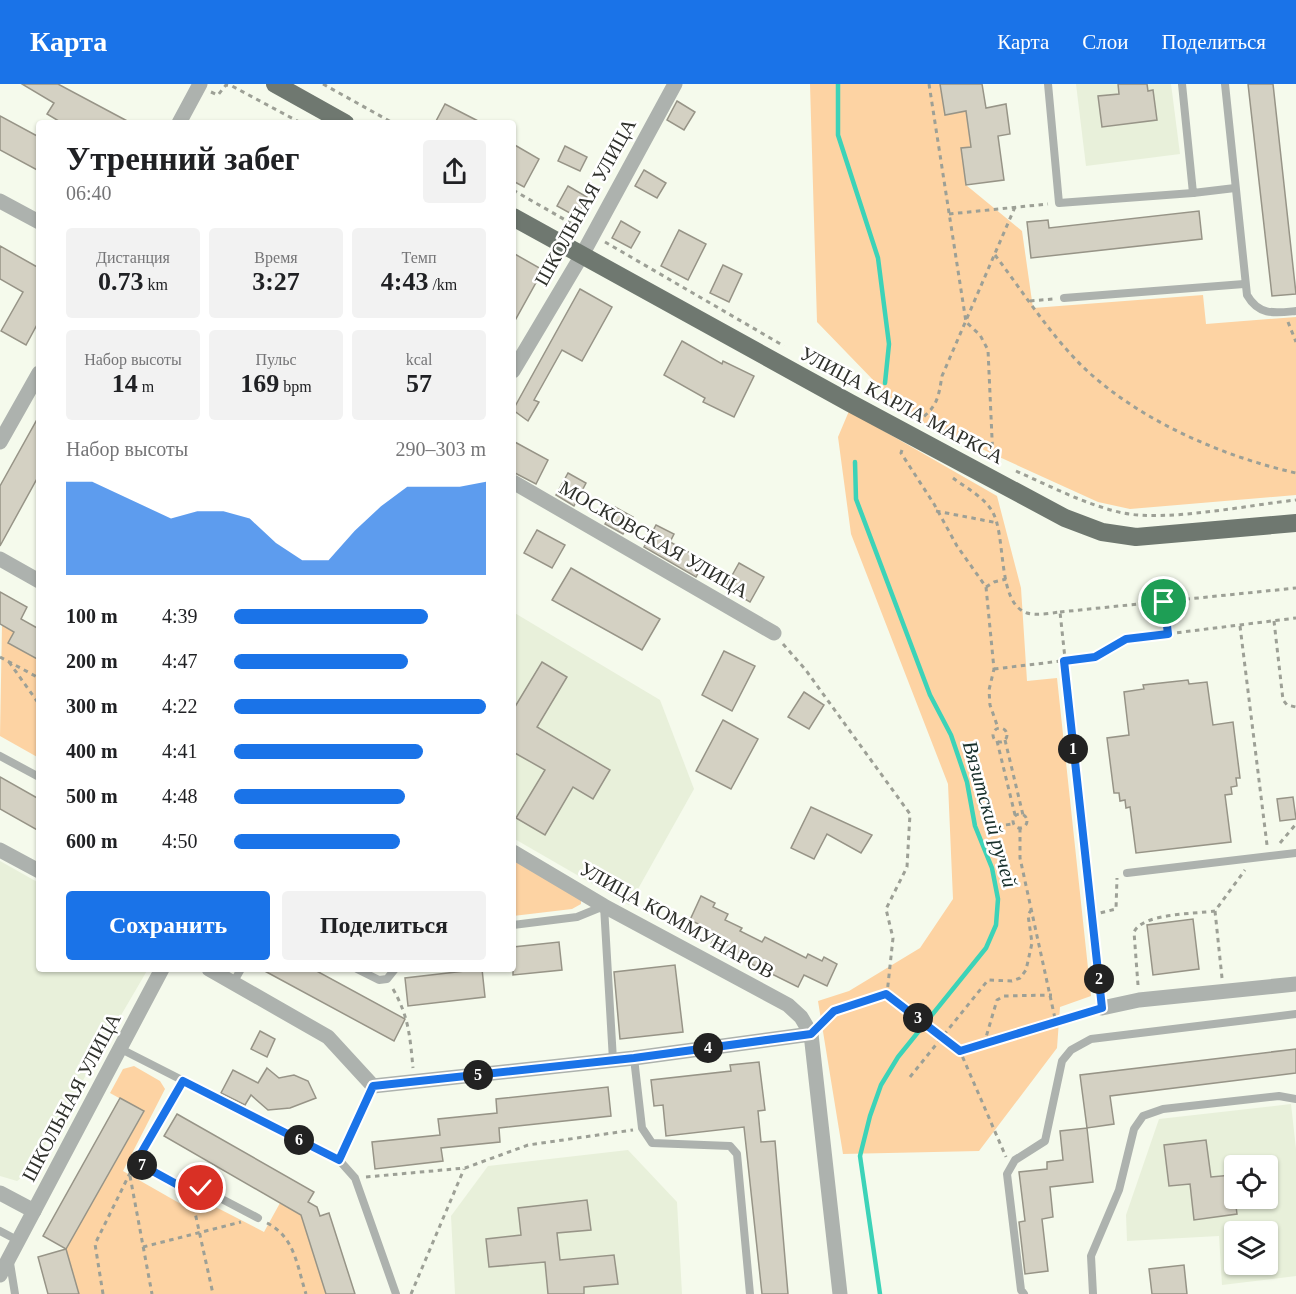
<!DOCTYPE html>
<html lang="ru">
<head>
<meta charset="utf-8">
<style>
  :root { --surface:#fff; --page:#f2f2f2; --text:#202124; --muted:#757577; --accent:#1a73e8 }
  body { margin:0; font-family:"Times New Roman",serif; background:var(--page); color:var(--text); height:100vh; display:flex; flex-direction:column; font-size:22px; white-space:nowrap }
  * { box-sizing:border-box; margin:0 }
  p { font-size:20px; color:var(--muted) }
  .icon { flex:none; width:33px; height:33px; fill:none; stroke:currentColor; stroke-width:2; stroke-linecap:round; stroke-linejoin:round }
  .map { position:relative; flex:1; overflow:hidden }
  .panel { position:absolute; left:36px; top:36px; width:480px; height:852px; display:flex; flex-direction:column; background:var(--surface); border-radius:6px; box-shadow:0 2px 4px #0004 }
  .panel>* { flex:none }
  .controls { position:absolute; left:1224px; top:1071px; display:grid; gap:12px }
  .controls a { display:grid; place-items:center; width:54px; height:54px; border-radius:6px; background:var(--surface); box-shadow:0 2px 4px #0004; font-size:30px }
  .pin { position:absolute; display:grid; place-items:center; width:51px; height:51px; color:#fff; margin:-26px; border:3px solid #fff; border-radius:50%; box-shadow:0 2px 6px #0007 }
  .km { position:absolute; width:30px; height:30px; margin:-15px; border-radius:50%; background:#222; color:#fff; font-size:16px; line-height:30px; text-align:center }
  .round { display:grid; place-items:center; flex:none; width:63px; height:63px; border-radius:6px; background:var(--page) }
  .head { display:flex; align-items:center; justify-content:space-between; height:102px; padding:0 30px }
  h1 { font-size:33px; font-weight:800; line-height:45px }
  .metrics { display:grid; grid-template-columns:repeat(3,1fr); gap:9px; height:102px; padding:6px 30px }
  .metrics div { display:grid; align-content:center; border-radius:6px; background:var(--page); text-align:center }
  .metrics b { font-size:26px; font-weight:800 }
  .metrics small { font-size:16px; font-weight:400 }
  .metrics p { font-size:16px }
  .chart { height:168px; padding:12px 30px }
  .chart p { display:flex; justify-content:space-between }
  .chart svg { width:100%; height:108px; margin-top:6px; fill:var(--accent); opacity:.7 }
  .primary-button { display:flex; gap:12px; margin-top:auto; padding:12px 30px }
  .primary-button a { flex:1; height:69px; border-radius:6px; background:var(--accent); color:#fff; font-size:24px; font-weight:800; line-height:69px; text-align:center }
  .primary-button a+a { background:var(--page); color:var(--text) }
  ul { padding:0 30px; list-style:none; font-size:20px }
  li { display:grid; grid-template-columns:96px 72px 1fr; align-items:center; height:45px }
  li i { height:15px; border-radius:8px; background:var(--accent) }
  header { display:flex; align-items:center; gap:36px; box-sizing:border-box; height:84px; padding:0 30px; background:var(--accent); color:#fff }
  header strong { font-size:28px }
  nav { display:flex; gap:33px; margin-inline-start:auto; font-size:21px }
  .map>svg:first-child { display:block }
  .built { fill:#e8f0da; fill-rule:evenodd }
  .green { fill:#fdd3a3 }
  .lines { fill:none; stroke-linecap:round; stroke-linejoin:round }
  .stream { stroke:#3cd3b8; stroke-width:4.5 }
  .building { fill:#d4d1c3; stroke:#979487; stroke-width:1.5 }
  .path { stroke:#9da096; stroke-width:3; stroke-dasharray:4.5 4.5; stroke-linecap:butt }
  .lane { stroke:#adb2ae; stroke-width:8 }
  .street { stroke:#adb2ae; stroke-width:15 }
  .primary { stroke:#6f7870; stroke-width:18 }
  .route-casing { stroke:#fff; stroke-width:12 }
  .route { stroke:#1a73e8; stroke-width:8 }
  .labels { text-anchor:middle; stroke-width:5; stroke-linejoin:round; paint-order:stroke }
  .street-label { font-size:20px; fill:#2e302b; stroke:#fff }
  .water-label { font-size:21px; font-style:italic; fill:#172f2a; stroke:#fff }
</style>
</head>
<body>
<header>
<strong>Карта</strong>
<nav><a>Карта</a><a>Слои</a><a>Поделиться</a></nav>
</header>
<div class="map">
<svg width="1296" height="1210" viewBox="0 0 1296 1210">
  <rect width="100%" height="100%" fill="#f5faec"/>
  <!-- built -->
  <g class="built">
    <polygon points="1076,0 1171,0 1180,70 1086,82"/>
    <polygon points="513,528 660,616 694,705 629,821 513,754"/>
    <polygon points="0,777 39,799 39,885 148,885 30,1087 17,1097 0,1092"/>
    <path d="M1291,1020l5,45v127l-74,9 -3,-49 -92,5 -1,-26 33,-96zM1234,1082h34v32h-34zM1234,1148h34v32h-34z"/>
    <polygon points="628,1066 677,1118 682,1210 455,1210 451,1132 488,1082"/>
  </g>
  <!-- green -->
  <g class="green">
    <polygon points="810,0 940,0 945,30 966,27 971,63 962,64 966,101 1022,147 1033,224 1203,211 1206,240 1296,233 1296,411 1130,425 1098,418 907,331 817,238"/>
    <polygon points="849,327 997,412 1021,504 1027,597 1057,594 1091,912 1060,923 1057,964 979,1067 843,1070 818,917 849,907 920,864 953,815 948,700 851,450 838,353"/>
    <polygon points="2,541 14,548 8,559 39,576 39,674 0,652"/>
    <polygon points="513,776 581,816 581,820 572,825 513,832"/>
    <polygon points="134,982 160,997 165,1005 123,1087 195,1128 202,1116 264,1148 280,1119 301,1131 326,1210 79,1210 66,1165 144,1028 110,1009 123,985"/>
  </g>
  <g class="lines">
    <!-- stream -->
    <g class="stream">
      <polyline points="838,0 838,51 878,174 889,260 885,299"/>
      <polyline points="855,378 856,415 930,611 951,651 967,698 975,742 992,784 998,815 996,841 986,864 898,973 881,1001 870,1032 860,1072 880,1210"/>
    </g>
  </g>
  <!-- building -->
  <g class="building">
    <polygon points="22,0 58,0 131,39 62,39 47,30 54,19"/>
    <polygon points="940,0 982,0 986,24 1006,20 1010,50 998,52 1004,96 966,101 961,64 971,63 966,27 945,31"/>
    <polygon points="1118,0 1147,0 1148,7 1153,6 1157,36 1102,43 1098,12 1119,10"/>
    <polygon points="1248,0 1273,0 1296,210 1272,212"/>
    <polygon points="677,17 695,28 684,46 667,36"/>
    <polygon points="445,20 482,39 435,39"/>
    <polygon points="0,32 39,53 39,87 0,66"/>
    <polygon points="513,60 539,75 524,103 513,97"/>
    <polygon points="565,62 587,73 580,87 558,77"/>
    <polygon points="644,86 666,99 657,114 635,102"/>
    <polygon points="568,102 587,113 577,133 557,122"/>
    <polygon points="1199,127 1202,155 1031,174 1027,138 1048,136 1049,144"/>
    <polygon points="621,137 640,148 631,164 612,154"/>
    <polygon points="679,146 706,160 688,196 661,182"/>
    <polygon points="0,162 39,184 39,237 26,261 1,247 23,208 0,195"/>
    <polygon points="513,169 543,186 513,240"/>
    <polygon points="723,181 742,190 729,218 710,209"/>
    <polygon points="580,205 612,223 582,277 562,266 534,316 539,318 528,337 513,326"/>
    <polygon points="682,257 722,280 723,277 754,292 734,333 703,318 705,314 664,291"/>
    <polygon points="39,332 39,391 0,462 0,402"/>
    <polygon points="513,357 548,376 536,400 513,388"/>
    <polygon points="568,389 586,399 574,422 556,411"/>
    <polygon points="615,423 633,433 623,450 605,440"/>
    <polygon points="656,441 674,450 670,458 705,477 696,493 644,463"/>
    <polygon points="537,446 565,461 552,484 524,469"/>
    <polygon points="739,479 764,493 750,518 725,504"/>
    <polygon points="571,484 660,535 642,566 552,516"/>
    <polygon points="0,508 27,523 21,535 39,545 39,576 8,559 14,548 0,540"/>
    <polygon points="724,567 755,582 732,627 702,611"/>
    <polygon points="542,578 567,593 537,643 610,686 593,715 573,703 545,751 516,734 545,686 513,668 513,626"/>
    <polygon points="1188,596 1189,600 1207,598 1213,641 1233,638 1240,694 1236,694 1237,702 1231,703 1232,710 1225,711 1231,758 1136,769 1130,723 1126,724 1125,716 1120,717 1119,709 1114,709 1107,654 1129,651 1124,608 1144,605 1143,601"/>
    <polygon points="804,608 824,621 809,645 788,633"/>
    <polygon points="723,636 758,655 731,705 696,687"/>
    <polygon points="0,693 39,715 39,747 0,725"/>
    <polygon points="1293,713 1296,735 1280,737 1277,715"/>
    <polygon points="811,723 872,751 861,769 827,750 814,775 791,764"/>
    <polygon points="701,812 715,819 713,823 728,830 725,836 742,844 740,847 762,858 765,853 806,874 808,870 822,877 824,873 837,880 827,902 804,891 798,903 711,860 717,849 690,836"/>
    <polygon points="1193,835 1199,885 1153,891 1147,841"/>
    <polygon points="559,858 562,886 513,891 513,863"/>
    <polygon points="675,881 683,948 620,955 614,888"/>
    <polygon points="261,885 313,885 405,935 394,957"/>
    <polygon points="482,885 485,913 408,922 405,894"/>
    <polygon points="260,947 275,955 267,973 251,965"/>
    <polygon points="1296,965 1296,989 1110,1012 1114,1040 1087,1044 1080,991"/>
    <polygon points="759,978 765,1026 758,1027 761,1058 775,1057 788,1210 762,1210 744,1043 666,1052 663,1021 654,1022 651,996 731,987 730,981"/>
    <polygon points="267,984 279,994 294,991 308,997 316,1014 290,1024 268,1026 251,1011 245,1021 221,1009 233,986 258,999"/>
    <polygon points="608,1003 611,1032 499,1044 500,1058 441,1064 443,1077 375,1085 372,1058 440,1051 438,1035 497,1029 496,1015"/>
    <polygon points="120,1014 144,1027 66,1165 43,1152"/>
    <polygon points="177,1030 314,1108 308,1118 317,1123 320,1132 329,1129 355,1210 326,1210 301,1131 164,1052"/>
    <polygon points="1087,1044 1093,1098 1050,1103 1053,1133 1042,1135 1048,1187 1025,1190 1019,1138 1025,1137 1019,1088 1047,1085 1047,1078 1063,1076 1060,1047"/>
    <polygon points="1206,1056 1211,1093 1232,1091 1237,1130 1194,1136 1190,1100 1169,1102 1164,1061"/>
    <polygon points="587,1116 591,1146 557,1149 560,1176 614,1171 618,1200 584,1203 584,1210 548,1210 545,1178 489,1183 486,1155 521,1151 518,1124"/>
    <polygon points="66,1165 79,1210 48,1210 38,1173"/>
    <polygon points="1184,1181 1187,1210 1152,1210 1149,1185"/>
  </g>
  <g class="lines">
    <!-- path -->
    <g class="path">
      <polyline points="323,0 393,39"/>
      <polyline points="929,0 966,238 980,251 988,266 993,376"/>
      <polyline points="211,8 218,11 226,1 232,2 301,39"/>
      <polyline points="513,106 581,145"/>
      <polyline points="949,130 1048,120"/>
      <polyline points="605,158 784,262"/>
      <path d="M995,171c28,37 54,78 87,111 56,54 139,90 214,107"/>
      <polyline points="1030,217 1053,215"/>
      <polyline points="1288,238 1296,258"/>
      <path d="M917,338c20,-15 21,-22 25,-46l73,-169"/>
      <polyline points="902,366 901,369 934,420 957,462 986,503 994,585 989,606 990,621 998,644"/>
      <path d="M1016,387c34,15 70,34 107,42 44,9 126,-8 173,-13"/>
      <path d="M953,394c13,10 31,19 39,33 15,24 4,92 35,102 10,3 23,0 33,-1l41,381"/>
      <polyline points="936,427 998,439"/>
      <polyline points="986,503 994,498 1006,495"/>
      <polyline points="1164,518 1168,550"/>
      <polyline points="1060,528 1296,504"/>
      <polyline points="1274,537 1283,616 1287,621 1296,623"/>
      <polyline points="1240,542 1267,761"/>
      <polyline points="783,560 805,585 910,730 907,783 886,825 893,854 887,910"/>
      <polyline points="0,573 39,594"/>
      <polyline points="9,578 39,620"/>
      <polyline points="994,585 1095,573 1126,555 1296,534"/>
      <circle cx="1000" cy="651" r="7"/>
      <polyline points="1005,656 1023,731"/>
      <polyline points="997,657 1015,731"/>
      <circle cx="1020" cy="737" r="7"/>
      <polyline points="997,742 1013,740"/>
      <polyline points="1020,744 1020,774 1056,939"/>
      <polyline points="1280,759 1296,740"/>
      <polyline points="1215,827 1222,894"/>
      <polyline points="1092,831 1116,825 1117,794"/>
      <path d="M1138,901l-4,-53c9,-19 60,-18 81,-21l30,-41"/>
      <path d="M393,905c16,28 17,48 20,79"/>
      <polyline points="887,910 960,967 1006,1073"/>
      <polyline points="820,939 834,927 887,910"/>
      <polyline points="984,960 997,916 1004,912 1052,911"/>
      <polyline points="960,967 1088,929"/>
      <polyline points="910,993 988,896 1012,897 1020,894 1026,886 1032,859 1028,831 1033,823"/>
      <polyline points="130,1092 152,1210"/>
      <polyline points="366,1093 465,1084 528,1061 633,1046"/>
      <polyline points="196,1114 194,1124 213,1210"/>
      <path d="M267,1139c28,14 30,43 39,71"/>
      <polyline points="143,1163 241,1138"/>
      <polyline points="103,1210 95,1160 131,1087"/>
      <polyline points="411,1210 464,1085"/>
    </g>
    <!-- lane -->
    <g class="lane">
      <polyline points="1048,0 1059,119 1193,109"/>
      <polyline points="1182,0 1193,109 1235,104"/>
      <path d="M1225,0l22,211c12,21 28,18 49,16"/>
      <polyline points="1064,214 1244,200"/>
      <polyline points="0,672 39,693"/>
      <polyline points="1127,789 1296,769"/>
      <polyline points="513,841 577,833 604,822 613,976"/>
      <polyline points="357,885 379,896 387,895 395,885"/>
      <polyline points="233,899 241,885"/>
      <polyline points="121,965 339,1076 355,1094 396,1210"/>
      <polyline points="634,974 642,1044 652,1059 730,1062 737,1070 750,1210"/>
      <polyline points="183,997 136,1078 178,1101 201,1104 258,1134"/>
      <polyline points="339,1076 373,1002"/>
      <polyline points="0,1147 19,1157"/>
      <polyline points="10,1179 15,1210"/>
      <polyline points="1024,1210 1021,1206 1007,1090 1015,1076 1045,1057 1062,977 1071,966 1091,955 1296,930"/>
      <polyline points="1093,1210 1091,1172 1119,1106 1134,1045 1143,1032 1163,1025 1279,1012 1296,1015"/>
    </g>
    <!-- street -->
    <g class="street">
      <polyline points="179,39 200,0"/>
      <polyline points="0,117 39,138"/>
      <polyline points="513,287 582,171 675,0"/>
      <polyline points="0,358 39,289"/>
      <polyline points="513,398 774,549"/>
      <polyline points="0,475 39,497"/>
      <polyline points="0,766 39,787"/>
      <polyline points="513,768 604,822 788,921 801,933 811,950 840,1210"/>
      <polyline points="209,885 328,953 373,1002 634,974 811,950"/>
      <polyline points="1102,924 1139,916 1296,900"/>
      <polyline points="0,1109 34,1127"/>
      <polyline points="0,1191 162,885"/>
    </g>
    <!-- primary -->
    <g class="primary">
      <polyline points="275,0 345,39"/>
      <polyline points="513,133 850,319 1065,434 1102,448 1136,453 1296,439"/>
    </g>
  </g>
  <g class="lines">
    <!-- route casing -->
    <g class="route-casing">
      <polyline id="route" points="201,1104 178,1101 136,1078 183,997 339,1076 373,1002 634,974 811,950 834,927 886,910 960,967 1102,924 1064,577 1095,573 1126,555 1168,550 1164,518"/>
    </g>
    <!-- route -->
    <use href="#route" class="route"/>
  </g>
  <g class="labels">
    <!-- street labels -->
    <g class="street-label">
      <text transform="translate(585 118) rotate(-61)" y="7">ШКОЛЬНАЯ УЛИЦА</text>
      <text transform="translate(902 321) rotate(28)" y="7">УЛИЦА КАРЛА МАРКСА</text>
      <text transform="translate(654 455) rotate(30)" y="7">МОСКОВСКАЯ УЛИЦА</text>
      <text transform="translate(677 836) rotate(29)" y="7">УЛИЦА КОММУНАРОВ</text>
      <text transform="translate(71 1013) rotate(-62)" y="7">ШКОЛЬНАЯ УЛИЦА</text>
    </g>
    <!-- water labels -->
    <g class="water-label">
      <text transform="translate(990 730) rotate(74)" y="7">Вязитский ручей</text>
    </g>
  </g>
</svg>
<div class="controls">
<a><svg class="icon" aria-label="locate" viewBox="0 0 24 24"><circle cx="12" cy="12" r="6"/><path d="M12 2v4M12 18v4M2 12h4M18 12h4"/></svg></a>
<a><svg class="icon" aria-label="layers" viewBox="0 0 24 24"><path d="M12 4l9 5-9 5-9-5zM3 14l9 5 9-5"/></svg></a>
</div>
<div class="pin" style="left:1164px;top:518px;background:#1e9e55"><svg class="icon" aria-label="arrive" viewBox="0 0 24 24"><path d="M6 21V4h12l-3 4 3 4H6"/></svg></div>
<div class="pin" style="left:201px;top:1104px;background:#d93025"><svg class="icon" aria-label="check" viewBox="0 0 24 24"><path d="M5 12l5 5 9-10"/></svg></div>
<b class="km" style="left:1073px;top:665px">1</b>
<b class="km" style="left:1099px;top:895px">2</b>
<b class="km" style="left:918px;top:934px">3</b>
<b class="km" style="left:708px;top:964px">4</b>
<b class="km" style="left:478px;top:991px">5</b>
<b class="km" style="left:299px;top:1056px">6</b>
<b class="km" style="left:142px;top:1081px">7</b>
<section class="panel">
<div class="head"><div><h1>Утренний забег</h1><p>06:40</p></div><a class="round"><svg class="icon" aria-label="share" viewBox="0 0 24 24"><path d="M12 15V3M7 8l5-5 5 5M5 13v7h14v-7"/></svg></a></div>
<div class="metrics">
<div><p>Дистанция</p><b>0.73<small> km</small></b></div>
<div><p>Время</p><b>3:27</b></div>
<div><p>Темп</p><b>4:43<small> /km</small></b></div>
</div>
<div class="metrics">
<div><p>Набор высоты</p><b>14<small> m</small></b></div>
<div><p>Пульс</p><b>169<small> bpm</small></b></div>
<div><p>kcal</p><b>57</b></div>
</div>
<div class="chart"><p><span>Набор высоты</span>290–303 m</p>
<svg viewBox="0 0 160 44" preserveAspectRatio="none"><path d="M0 44V6L10 6L20 11L30 16L40 21L50 18L60 18L70 21L80 31L90 38L100 38L110 26L120 16L130 8L140 8L150 8L160 6V44z"/></svg>
</div>
<ul>
<li><b>100 m</b>4:39<i style="width:77%"></i></li>
<li><b>200 m</b>4:47<i style="width:69%"></i></li>
<li><b>300 m</b>4:22<i style="width:100%"></i></li>
<li><b>400 m</b>4:41<i style="width:75%"></i></li>
<li><b>500 m</b>4:48<i style="width:68%"></i></li>
<li><b>600 m</b>4:50<i style="width:66%"></i></li>
</ul>
<div class="primary-button"><a>Сохранить</a><a>Поделиться</a></div>
</section>
</div>
</body>
</html>
